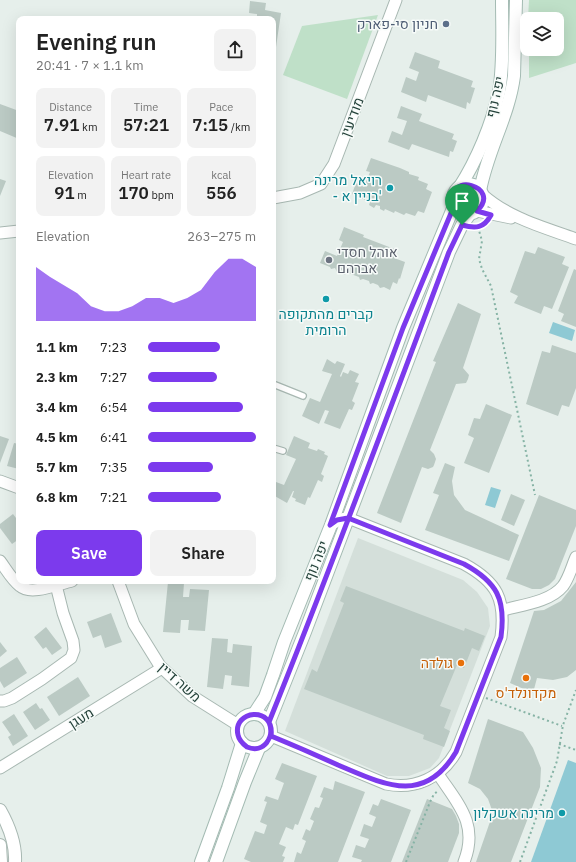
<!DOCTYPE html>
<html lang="en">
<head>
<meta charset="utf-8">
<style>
  :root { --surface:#fff; --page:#f2f2f2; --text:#222; --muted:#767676; --accent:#7c3aed }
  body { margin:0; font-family:"IBM Plex Sans",Heebo,sans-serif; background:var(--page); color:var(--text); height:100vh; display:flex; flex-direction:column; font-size:15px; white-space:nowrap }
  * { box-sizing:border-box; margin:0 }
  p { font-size:13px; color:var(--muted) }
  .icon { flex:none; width:22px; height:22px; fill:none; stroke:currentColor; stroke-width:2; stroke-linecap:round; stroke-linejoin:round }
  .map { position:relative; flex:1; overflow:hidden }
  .panel { position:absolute; left:16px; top:16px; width:260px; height:568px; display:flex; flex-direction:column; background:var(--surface); border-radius:8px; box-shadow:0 4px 16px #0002 }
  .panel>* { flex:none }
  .buttons { position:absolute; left:520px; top:12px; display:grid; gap:8px }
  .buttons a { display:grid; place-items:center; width:44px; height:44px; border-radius:8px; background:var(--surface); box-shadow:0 4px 16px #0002; font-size:20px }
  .pin { position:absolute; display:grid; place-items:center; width:34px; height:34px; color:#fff; margin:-41px -17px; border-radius:50% 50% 50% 0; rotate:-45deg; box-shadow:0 0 4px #0007 }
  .pin .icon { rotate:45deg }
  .round { display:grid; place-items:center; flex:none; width:42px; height:42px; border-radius:8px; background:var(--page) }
  .summary { display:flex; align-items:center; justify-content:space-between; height:68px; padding:0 20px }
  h1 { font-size:22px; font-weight:600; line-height:30px }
  .figures { display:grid; grid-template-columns:repeat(3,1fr); gap:6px; height:68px; padding:4px 20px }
  .figures div { display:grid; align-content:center; border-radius:8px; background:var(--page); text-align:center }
  .figures b { font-size:17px; font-weight:600 }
  .figures small { font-size:11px; font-weight:400 }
  .figures p { font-size:11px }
  .chart { height:112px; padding:8px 20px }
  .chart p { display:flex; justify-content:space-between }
  .chart svg { width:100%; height:72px; margin-top:4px; fill:var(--accent); opacity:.7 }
  .action { display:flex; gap:8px; margin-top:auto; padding:8px 20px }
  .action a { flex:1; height:46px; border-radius:8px; background:var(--accent); color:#fff; font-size:16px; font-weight:600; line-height:46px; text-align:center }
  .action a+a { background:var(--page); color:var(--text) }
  ul { padding:0 20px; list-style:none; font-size:13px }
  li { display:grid; grid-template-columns:64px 48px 1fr; align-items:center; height:30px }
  li i { height:10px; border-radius:5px; background:var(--accent) }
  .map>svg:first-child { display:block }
  .built { fill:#d4dfda }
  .green { fill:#bfe0c8 }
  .water { fill:#8ec9d4 }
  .building { fill:#bbcac4 }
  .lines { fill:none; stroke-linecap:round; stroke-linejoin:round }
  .service-casing { stroke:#a8b8b2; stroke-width:8 }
  .minor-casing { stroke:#a8b8b2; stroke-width:13 }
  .tertiary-casing { stroke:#a8b8b2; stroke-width:14 }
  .secondary-casing { stroke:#a4bbb3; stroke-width:14 }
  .path { stroke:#86b3a5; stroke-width:2; stroke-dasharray:2 3; stroke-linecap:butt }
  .service { stroke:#fff; stroke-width:5.5 }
  .minor { stroke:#fff; stroke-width:11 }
  .tertiary { stroke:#fff; stroke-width:12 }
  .secondary { stroke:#fff; stroke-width:12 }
  .route-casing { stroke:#fff; stroke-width:8 }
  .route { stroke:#7c3aed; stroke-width:5 }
  .service-dot { fill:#5c6f8a; stroke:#f7fbf9; stroke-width:1.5 }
  .culture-dot { fill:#0f9aa8; stroke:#f7fbf9; stroke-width:1.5 }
  .worship-dot { fill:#6b7280; stroke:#f7fbf9; stroke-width:1.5 }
  .food-dot { fill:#e8710a; stroke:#f7fbf9; stroke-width:1.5 }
  .labels { text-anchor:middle; stroke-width:3; stroke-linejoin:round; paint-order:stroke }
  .service-label { font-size:14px; fill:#4e5e75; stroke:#f7fbf9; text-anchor:end }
  .street-label { font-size:14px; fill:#24423a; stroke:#f7fbf9 }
  .culture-label { font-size:14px; fill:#0d838f; stroke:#f7fbf9; text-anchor:end }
  .worship-label { font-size:14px; fill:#5b616d; stroke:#f7fbf9; text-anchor:start }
  .food-label { font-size:14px; fill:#c56008; stroke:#f7fbf9; text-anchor:end }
</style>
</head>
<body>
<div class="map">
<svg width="576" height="862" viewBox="0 0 576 862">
  <rect width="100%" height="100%" fill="#e6efeb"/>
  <!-- built -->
  <polygon class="built" points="358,538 463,580 477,592 488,608 490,626 439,758 430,768 409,776 387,776 285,731"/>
  <!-- green -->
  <g class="green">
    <polygon points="529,0 576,0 576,63 529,78 529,49 557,49 557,19 528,19"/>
    <polygon points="378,15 347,99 283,75 302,26"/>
  </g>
  <!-- water -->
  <g class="water">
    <polygon points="553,322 575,330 572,341 549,333"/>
    <polygon points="491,487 501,490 495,508 485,505"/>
    <polygon points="568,760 576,763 576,862 531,862"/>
  </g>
  <!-- building -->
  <g class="building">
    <polygon points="250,1 266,3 265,10 281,13 276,47 273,47 273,19 257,19 257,14 249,13"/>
    <polygon points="415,52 440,61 438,68 473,81 471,87 475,88 470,104 467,102 466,109 428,95 426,102 401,92 406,77 416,81 419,72 409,68"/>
    <polygon points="0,104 19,111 19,139 0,131"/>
    <polygon points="401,106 422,114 419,121 454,134 452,139 457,141 453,152 450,151 449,157 412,144 409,150 388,142 392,131 402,135 407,121 397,118"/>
    <polygon points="371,158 400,168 409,172 409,174 419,177 418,180 428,184 426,189 432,192 424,213 418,211 415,216 406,213 404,215 395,211 394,213 385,209 384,211 380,209 380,206 376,205 374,208 369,205 370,202 352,194 356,183 364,187 370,172 366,171"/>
    <polygon points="0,179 6,181 0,196"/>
    <polygon points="344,227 364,235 363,237 397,250 394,258 405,262 400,279 399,278 397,284 393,282 390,290 384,287 380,288 378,285 373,283 370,284 369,281 363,279 360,280 359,277 348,273 344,275 342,271 337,272 335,268 331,269 330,267 320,263 325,251 337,256 343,242 339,240"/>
    <polygon points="538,247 565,257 562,264 569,267 552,309 544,306 541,314 514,303 518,296 510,292 525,251 535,254"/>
    <polygon points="574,269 576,270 576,327 561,321 564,314 558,311"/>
    <polygon points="458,303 481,314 463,368 469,375 468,379 466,383 456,384 430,450 434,454 436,459 434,465 433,467 428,469 422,467 401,523 377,513 436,362 433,361"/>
    <polygon points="552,345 576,353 576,388 569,407 562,405 558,416 526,404 542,351 550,353"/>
    <polygon points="327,359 335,364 337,361 345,364 340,376 341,377 343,372 348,374 350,370 359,374 355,382 359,383 352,401 355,403 352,410 349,409 340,429 324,423 329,411 325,410 319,424 302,416 310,398 320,402 332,374 322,371"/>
    <polygon points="486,404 512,415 489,473 464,463 474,438 468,435 474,418 480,419"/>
    <polygon points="0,436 9,439 0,463"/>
    <polygon points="294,436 310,443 308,448 317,451 318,449 325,452 324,454 328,456 321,474 324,476 322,482 318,480 310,498 308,497 305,505 295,501 296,499 292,497 294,491 293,491 287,503 273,495 273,489 276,482 284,485 296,459 286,455"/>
    <polygon points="14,443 19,444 19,469 7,466"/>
    <polygon points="445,463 455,467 452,481 454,495 465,510 519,535 509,561 425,530 439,495 433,493"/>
    <polygon points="511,494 525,500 514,526 501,520"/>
    <polygon points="539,495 576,510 576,526 555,579 549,585 541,589 532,589 506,579"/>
    <polygon points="13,514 19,522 19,539 12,544 0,528 0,524"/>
    <polygon points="168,582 184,583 183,597 189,597 190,589 209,590 205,631 188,630 189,620 181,620 180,633 163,632"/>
    <polygon points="576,582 576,670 567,677 553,680 537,678 533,693 510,683 534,611 544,610 561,601"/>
    <polygon points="346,586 464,631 465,628 485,636 479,651 472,648 464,668 457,665 440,706 451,710 444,728 450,731 444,747 423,739 424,735 304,689 312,669 317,672 344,603 340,601"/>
    <polygon points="111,613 122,642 105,648 101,635 93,638 87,622"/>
    <polygon points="46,627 62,648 52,655 46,647 43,649 34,637"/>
    <polygon points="212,638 228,639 227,652 232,653 233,644 252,646 249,687 231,685 232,676 225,675 223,689 207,687"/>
    <polygon points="0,642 7,651 0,657"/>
    <polygon points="17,657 27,673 4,688 0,681 0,668"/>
    <polygon points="78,677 90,696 59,716 47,697"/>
    <polygon points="36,703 40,709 42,708 50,720 35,730 23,712"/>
    <polygon points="14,714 28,736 13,746 8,737 11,735 2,722"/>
    <polygon points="488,719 523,732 533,748 541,768 540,787 511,862 476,862 493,813 488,799 480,789 468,783"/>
    <polygon points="282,763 317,776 298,825 295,824 293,830 286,827 279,844 286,847 282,856 285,857 283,862 251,862 244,859 255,831 264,834 267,825 260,822 267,802 264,801 266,796 278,800 284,783 275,779"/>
    <polygon points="335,781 365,792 338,862 294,862 297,852 301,854 306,841 302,839 306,829 310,831 314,821 310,819 315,807 319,808 323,798 320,797 324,787 333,790"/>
    <polygon points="381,799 411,810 391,862 361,862 362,860 352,857 356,845 365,848 369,839 360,836 364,824 372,827 376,817 369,814 373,804 378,806"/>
    <polygon points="427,799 452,809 456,816 459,824 459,833 448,862 402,862"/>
  </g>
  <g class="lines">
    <!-- service casing -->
    <g class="service-casing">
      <g id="service">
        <polyline points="273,384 303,396"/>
        <polyline points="273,448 283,451"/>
      </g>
    </g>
    <!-- minor casing -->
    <g class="minor-casing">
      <g id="minor">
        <path d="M483,195c26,23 60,32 93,44"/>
        <polyline points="273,198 300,193 321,184 334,164 396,0"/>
        <polyline points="477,211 511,218"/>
        <polyline points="0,233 19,231"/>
        <polyline points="0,481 19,488"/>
        <path d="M0,561c6,8 12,19 20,25 11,10 38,-2 52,-5"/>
        <polyline points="118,581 134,624 160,666 192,696 238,725"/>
        <path d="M503,610c19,-5 47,-8 60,-24 6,-8 9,-20 13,-29"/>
        <polyline points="0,701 4,701 12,698 42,679 71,658 74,650 73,641 63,613 55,581"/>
        <path d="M271,736l115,48c29,6 55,-6 70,-32l45,-115c5,-38 -4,-55 -37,-73l-116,-46c-7,0 -11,3 -17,7"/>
        <polyline points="0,768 162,668"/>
        <path d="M438,774c20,30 41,50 26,88"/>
      </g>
    </g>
    <!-- tertiary casing -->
    <g class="tertiary-casing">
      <g id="tertiary">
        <path d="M0,810c9,16 16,34 15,52"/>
        <polyline points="0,845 1,862"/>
      </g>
    </g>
    <!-- secondary casing -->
    <g class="secondary-casing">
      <g id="secondary">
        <circle cx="468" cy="199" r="15"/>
        <path d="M459,188c18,-28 33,-64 40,-96 5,-30 3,-62 3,-92"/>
        <path d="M480,191c7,-40 29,-75 34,-115l2,-76"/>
        <circle cx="254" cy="731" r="17"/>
        <polyline points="254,714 265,697 273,675 284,642 331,525 403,328 454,206"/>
        <polyline points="269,722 305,632 449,252 462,225 470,214"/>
        <polyline points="201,862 228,788 242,743"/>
        <polyline points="216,862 245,782 259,748"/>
      </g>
    </g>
    <!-- path -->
    <g class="path">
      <polyline points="473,227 478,227 486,223"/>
      <polyline points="478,227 482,241 479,259 482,269 491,286 535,495"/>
      <polyline points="486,698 562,726"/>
      <polyline points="559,744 576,750"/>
      <polyline points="406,862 430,802 434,794 438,791"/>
      <polyline points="520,862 557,761 563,725 576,690"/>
    </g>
    <!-- service -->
    <use href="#service" class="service"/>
    <!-- minor -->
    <use href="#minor" class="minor"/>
    <!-- tertiary -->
    <use href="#tertiary" class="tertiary"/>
    <!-- secondary -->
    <use href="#secondary" class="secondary"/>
  </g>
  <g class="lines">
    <!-- route casing -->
    <g class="route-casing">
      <path id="route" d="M462,225l-13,27c-59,157 -117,314 -180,470 6,15 -5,32 -22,25 -4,-3 -8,-7 -9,-12 -6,-25 37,-30 33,1 22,9 45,19 67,29 45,19 86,41 118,-13l45,-115c5,-38 -4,-55 -37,-73l-116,-46 -11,2 -7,5 73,-197 51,-122c-10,-36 49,-20 23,5l14,4c-7,13 -15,14 -29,10"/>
    </g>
    <!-- route -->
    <use href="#route" class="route"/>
  </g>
  <!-- markers -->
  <circle class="service-dot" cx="446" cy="24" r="4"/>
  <g class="culture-dot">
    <circle cx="390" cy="188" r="4"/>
    <circle cx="326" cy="299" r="4"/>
    <circle cx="562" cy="813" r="4"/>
  </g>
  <circle class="worship-dot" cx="329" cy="260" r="4"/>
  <g class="food-dot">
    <circle cx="461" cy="663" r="4"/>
    <circle cx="526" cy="678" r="4"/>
  </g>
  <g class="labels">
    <!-- service labels -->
    <g class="service-label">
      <text x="438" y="29">חניון סי-פארק</text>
    </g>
    <!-- street labels -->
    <g class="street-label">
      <text transform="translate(495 97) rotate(-77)" y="5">יפה נוף</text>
      <text transform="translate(352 117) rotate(-69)" y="5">מודיעין</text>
      <text transform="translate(316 561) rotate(-68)" y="5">יפה נוף</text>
      <text transform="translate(180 682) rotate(42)" y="5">משה דיין</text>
      <text transform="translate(81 718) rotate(-32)" y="5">מעגן</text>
    </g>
    <!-- culture labels -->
    <g class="culture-label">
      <text x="382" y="185">רויאל מרינה<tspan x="382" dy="16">- בניין א'</tspan></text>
      <text x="326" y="319" text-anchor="middle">קברים מהתקופה<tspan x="326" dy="16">הרומית</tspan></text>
      <text x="554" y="818">מרינה אשקלון</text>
    </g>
    <!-- worship labels -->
    <g class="worship-label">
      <text x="337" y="257">אוהל חסדי<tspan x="337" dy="16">אברהם</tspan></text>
    </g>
    <!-- food labels -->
    <g class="food-label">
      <text x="453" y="668">גולדה</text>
      <text x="526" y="698" text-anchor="middle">מקדונלד'ס</text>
    </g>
  </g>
</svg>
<div class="buttons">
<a><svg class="icon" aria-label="layers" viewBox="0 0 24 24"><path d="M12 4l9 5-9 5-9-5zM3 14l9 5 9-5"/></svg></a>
</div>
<div class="pin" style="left:462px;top:225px;background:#1e9e55"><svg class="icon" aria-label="arrive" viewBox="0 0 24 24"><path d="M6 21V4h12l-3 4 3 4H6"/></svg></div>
<section class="panel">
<div class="summary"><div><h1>Evening run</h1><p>20:41 · 7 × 1.1 km</p></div><a class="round"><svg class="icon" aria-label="share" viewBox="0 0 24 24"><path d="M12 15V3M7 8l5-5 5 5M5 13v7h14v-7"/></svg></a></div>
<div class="figures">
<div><p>Distance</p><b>7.91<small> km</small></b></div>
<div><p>Time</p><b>57:21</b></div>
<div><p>Pace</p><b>7:15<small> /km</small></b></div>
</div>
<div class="figures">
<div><p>Elevation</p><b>91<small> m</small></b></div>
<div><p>Heart rate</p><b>170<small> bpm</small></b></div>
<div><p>kcal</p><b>556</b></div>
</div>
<div class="chart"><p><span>Elevation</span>263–275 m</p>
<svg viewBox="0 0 160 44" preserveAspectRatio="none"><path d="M0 44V11L10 17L20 22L30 27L40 35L50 38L60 38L70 35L80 30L90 30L100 33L110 30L120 25L130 14L140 6L150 6L160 11V44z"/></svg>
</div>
<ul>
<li><b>1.1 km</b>7:23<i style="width:67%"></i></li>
<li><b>2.3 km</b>7:27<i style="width:64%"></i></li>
<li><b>3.4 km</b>6:54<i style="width:88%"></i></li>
<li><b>4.5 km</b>6:41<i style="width:100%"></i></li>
<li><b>5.7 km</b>7:35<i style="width:60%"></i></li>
<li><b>6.8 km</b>7:21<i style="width:68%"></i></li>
</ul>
<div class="action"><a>Save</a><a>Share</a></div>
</section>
</div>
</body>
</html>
